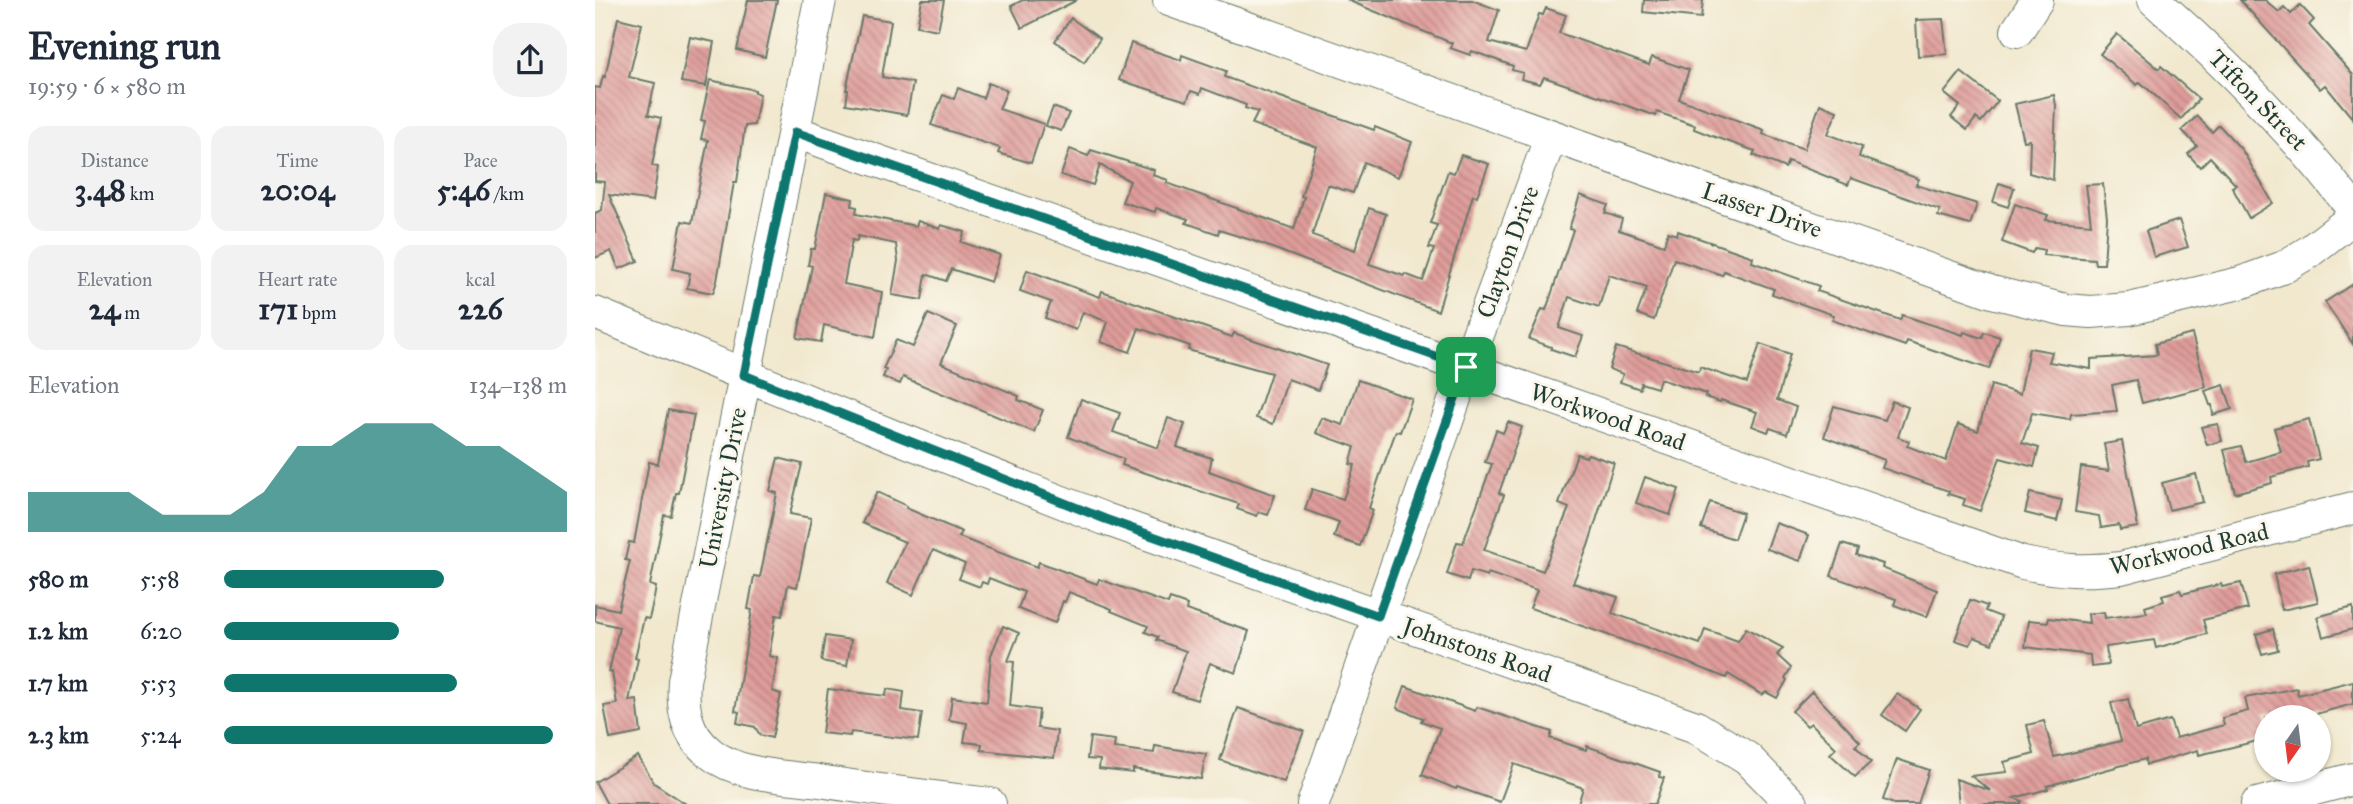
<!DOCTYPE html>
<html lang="en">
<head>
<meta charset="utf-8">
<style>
  :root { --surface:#fff; --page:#f2f2f3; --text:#1f2937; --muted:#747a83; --accent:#0f766e }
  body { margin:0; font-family:"IM FELL Great Primer",serif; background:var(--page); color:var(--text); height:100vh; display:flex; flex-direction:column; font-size:26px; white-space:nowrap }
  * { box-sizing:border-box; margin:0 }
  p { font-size:23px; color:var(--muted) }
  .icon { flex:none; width:38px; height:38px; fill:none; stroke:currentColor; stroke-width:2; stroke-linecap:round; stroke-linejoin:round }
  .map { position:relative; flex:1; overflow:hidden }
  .details { display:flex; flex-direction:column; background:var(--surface); width:595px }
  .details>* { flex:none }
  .needle { width:46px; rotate:194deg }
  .buttons { position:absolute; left:1659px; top:705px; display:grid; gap:14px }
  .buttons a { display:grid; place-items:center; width:77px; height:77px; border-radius:50%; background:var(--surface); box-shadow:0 2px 5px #0004; font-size:35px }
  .pin { position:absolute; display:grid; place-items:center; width:60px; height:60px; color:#fff; margin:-30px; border-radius:14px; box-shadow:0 4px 10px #0006 }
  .round { display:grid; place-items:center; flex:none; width:74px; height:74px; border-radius:28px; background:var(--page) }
  .headline { display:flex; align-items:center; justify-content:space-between; height:119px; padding:0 28px }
  h1 { font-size:38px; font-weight:700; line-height:52px }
  .metrics { display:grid; grid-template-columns:repeat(3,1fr); gap:10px; height:119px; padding:7px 28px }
  .metrics div { display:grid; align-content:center; border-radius:18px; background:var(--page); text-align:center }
  .metrics b { font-size:30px; font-weight:700 }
  .metrics small { font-size:19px; font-weight:400 }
  .metrics p { font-size:19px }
  .chart { height:196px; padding:14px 28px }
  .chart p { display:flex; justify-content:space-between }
  .chart svg { width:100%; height:126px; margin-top:7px; fill:var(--accent); opacity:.7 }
  ul { padding:0 28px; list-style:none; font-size:23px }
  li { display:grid; grid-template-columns:112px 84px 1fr; align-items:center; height:52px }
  li i { height:18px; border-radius:9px; background:var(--accent) }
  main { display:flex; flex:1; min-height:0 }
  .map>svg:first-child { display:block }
  .building { fill:url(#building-back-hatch) }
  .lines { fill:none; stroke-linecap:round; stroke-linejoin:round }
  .minor-casing { stroke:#68796a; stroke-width:34 }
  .minor { stroke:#fff; stroke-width:32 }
  .route-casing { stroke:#fff; stroke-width:14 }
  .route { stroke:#0f766e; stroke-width:9 }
  .labels { text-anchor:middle; stroke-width:6; stroke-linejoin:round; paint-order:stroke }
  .street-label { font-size:24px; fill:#1f3d34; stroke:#fbf7ec }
</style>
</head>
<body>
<main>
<section class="details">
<div class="headline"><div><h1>Evening run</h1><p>19:59 · 6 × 580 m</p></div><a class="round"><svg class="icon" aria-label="share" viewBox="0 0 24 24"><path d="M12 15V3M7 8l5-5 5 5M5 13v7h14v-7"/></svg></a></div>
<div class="metrics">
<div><p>Distance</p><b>3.48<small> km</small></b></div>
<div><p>Time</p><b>20:04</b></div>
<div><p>Pace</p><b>5:46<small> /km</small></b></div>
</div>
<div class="metrics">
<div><p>Elevation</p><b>24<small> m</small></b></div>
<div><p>Heart rate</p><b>171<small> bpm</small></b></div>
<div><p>kcal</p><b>226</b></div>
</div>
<div class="chart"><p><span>Elevation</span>134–138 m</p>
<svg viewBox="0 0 160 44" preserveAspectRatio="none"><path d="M0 44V30L10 30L20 30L30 30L40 38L50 38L60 38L70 30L80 14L90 14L100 6L110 6L120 6L130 14L140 14L150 22L160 30V44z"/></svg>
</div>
<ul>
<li><b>580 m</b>5:58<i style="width:64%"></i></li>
<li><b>1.2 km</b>6:20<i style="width:51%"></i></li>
<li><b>1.7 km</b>5:53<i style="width:68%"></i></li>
<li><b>2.3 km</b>5:24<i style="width:96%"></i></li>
</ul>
</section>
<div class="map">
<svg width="1758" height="804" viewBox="0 0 1758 804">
  <defs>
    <pattern id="building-back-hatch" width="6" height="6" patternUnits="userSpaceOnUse" patternTransform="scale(1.75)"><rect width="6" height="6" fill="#df9c9a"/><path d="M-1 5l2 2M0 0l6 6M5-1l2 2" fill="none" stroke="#b4807e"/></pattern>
  </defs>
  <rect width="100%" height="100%" fill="#fbf7ec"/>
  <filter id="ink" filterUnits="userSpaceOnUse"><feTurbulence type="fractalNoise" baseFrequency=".0143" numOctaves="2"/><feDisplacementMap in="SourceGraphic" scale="14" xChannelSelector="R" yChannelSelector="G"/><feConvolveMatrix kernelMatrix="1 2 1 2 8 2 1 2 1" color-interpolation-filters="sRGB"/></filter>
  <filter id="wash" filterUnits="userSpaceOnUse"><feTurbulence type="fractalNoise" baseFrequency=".00686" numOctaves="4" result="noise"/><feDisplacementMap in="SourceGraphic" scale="28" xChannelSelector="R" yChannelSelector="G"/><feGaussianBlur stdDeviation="1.57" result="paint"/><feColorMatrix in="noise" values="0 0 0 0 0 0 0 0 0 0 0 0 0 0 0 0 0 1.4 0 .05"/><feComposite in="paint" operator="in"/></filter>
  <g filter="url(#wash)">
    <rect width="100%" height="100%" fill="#f1e8ce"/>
    <g id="blocks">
      <!-- building -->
      <g class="building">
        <polygon points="153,0 182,0 170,57 142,50"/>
        <polygon points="327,0 349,0 343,30 322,26"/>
        <polygon points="428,0 482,0 427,28 416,6"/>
        <polygon points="752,0 877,0 904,10 894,42 931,52 944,14 948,15 951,8 971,15 964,33 1054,65 1057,57 1094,70 1084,99 1169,130 1168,134 1209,149 1225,104 1242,111 1233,134 1267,147 1264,157 1324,179 1321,185 1382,204 1375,225 1343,216 1345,210 1256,178 1253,185 1193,161 1190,168 1158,155 1160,151 1117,136 1099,129 1100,125 1062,112 1061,116 949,77 945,84 926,79 928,73 917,70 918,66 877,51 875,55 855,48 857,43"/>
        <polygon points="1049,0 1108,0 1106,18 1048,12"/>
        <polygon points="1645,0 1670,0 1684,12 1689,7 1696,14 1705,5 1719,20 1714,25 1758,75 1758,119 1730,85 1725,89"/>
        <polygon points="267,16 296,21 287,77 318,83 312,115 251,104 253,90 251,90"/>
        <polygon points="23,18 47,24 34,77 60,83 53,115 66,118 57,166 63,167 58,201 14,195 43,261 24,269 16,251 0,258 0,213 7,210 10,182 0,181 0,87 5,88 8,76 10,77"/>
        <polygon points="476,18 505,39 489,62 460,41"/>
        <polygon points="1348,19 1352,54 1323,56 1321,20"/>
        <polygon points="1522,34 1564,69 1566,66 1604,99 1586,119 1545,82 1542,85 1505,54"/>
        <polygon points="95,37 119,42 111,86 86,82"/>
        <polygon points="536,43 586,60 587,55 631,71 629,77 779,130 780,127 817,142 803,177 769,162 758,193 733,185 717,235 760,250 774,208 791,214 774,264 809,276 810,274 828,281 839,249 834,248 842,225 835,223 853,171 859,173 866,155 894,164 882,196 878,195 843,311 656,240 624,230 623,234 591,223 593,219 561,208 560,212 527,202 535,181 505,165 498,185 466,175 475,149 493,156 496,150 559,170 558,175 573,180 572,183 699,229 709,197 706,196 722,147 657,124 663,112 650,108 651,105 607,88 605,94 596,91 592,101 524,80"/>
        <polygon points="1366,72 1403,101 1386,122 1381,118 1372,130 1356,117 1365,106 1349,93"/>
        <polygon points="115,80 160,90 160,92 165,94 159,125 150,126 142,182 139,182 122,281 118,293 92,288 95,273 78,269 87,221 97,223 113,140 106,139 110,121 106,120"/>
        <polygon points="393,83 412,90 404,109 449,124 436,163 403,153 405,148 336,125 348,95 359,99 363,88 388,98"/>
        <polygon points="1459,95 1461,105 1458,180 1434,173 1435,140 1429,141 1420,104"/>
        <polygon points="458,107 474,113 466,131 451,126"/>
        <polygon points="1602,116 1617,132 1624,125 1647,150 1678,203 1654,218 1637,187 1641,185 1615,157 1605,167 1593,154 1602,146 1587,130"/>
        <polygon points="1404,183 1419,188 1413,207 1398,202"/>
        <polygon points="1508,184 1512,218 1509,264 1500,264 1499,259 1448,255 1449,250 1440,248 1437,253 1407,242 1420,204 1453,215 1451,220 1496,224 1491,185"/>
        <polygon points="231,193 258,199 257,206 262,207 261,214 321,226 323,221 345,229 346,225 370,232 366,242 405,255 396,282 356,269 351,281 331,274 327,300 297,295 303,261 301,244 263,236 262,241 257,240 249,284 287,292 280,337 229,325 226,342 202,338 217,266 213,265 216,249 220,249"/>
        <polygon points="985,195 1013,205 1010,213 1027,219 1024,230 1069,245 1073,232 1082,235 1083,231 1158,257 1157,262 1224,286 1222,291 1305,320 1307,315 1368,335 1369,332 1387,338 1389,332 1405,337 1394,369 1312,341 1310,346 1237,320 1239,315 1177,294 1179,289 1129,271 1127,275 1079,259 1059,320 1042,314 1052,287 1014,275 1004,307 974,297 964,328 988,336 980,357 956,349 956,347 934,339 947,309 951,310 978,230 974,229"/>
        <polygon points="1584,220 1593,247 1559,257 1551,231"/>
        <polygon points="432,270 505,297 507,291 637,337 639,333 732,365 723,390 693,379 678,424 661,418 676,373 593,350 595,346 544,328 535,352 506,342 513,322 488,312 481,330 450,318 456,302 425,291"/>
        <polygon points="1758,284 1758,344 1730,302"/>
        <polygon points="333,314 362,326 346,363 424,396 423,400 448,410 439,432 308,377 305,384 288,377 291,370 288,369 301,340 318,347"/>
        <polygon points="1597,334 1611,387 1547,403 1541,380 1517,385 1522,411 1476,414 1475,419 1437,413 1427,443 1444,448 1439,467 1405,458 1385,511 1368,505 1370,499 1353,494 1354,491 1287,468 1290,460 1229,437 1239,406 1290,420 1297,401 1313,407 1303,437 1314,441 1312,446 1351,461 1363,424 1383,431 1396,385 1425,394 1434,348 1457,352 1454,362 1496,369 1496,359 1562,355 1560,344"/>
        <polygon points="1165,344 1195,354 1182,400 1201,407 1192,434 1175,428 1173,432 1157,426 1162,412 1126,400 1125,402 1110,397 1111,394 1065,379 1062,388 1046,383 1045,389 1025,382 1028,374 1014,369 1021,347 1104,372 1105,367 1152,383"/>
        <polygon points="763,380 817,399 805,432 801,431 785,475 774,508 778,510 765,546 739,537 744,522 710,510 717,489 748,499 760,465 755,464 760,447 721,433 727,418 748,425"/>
        <polygon points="1629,385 1637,409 1618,415 1617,405 1615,405 1610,391"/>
        <polygon points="486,399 525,413 518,432 563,448 573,418 590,424 582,447 617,458 614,471 680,495 673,515 664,512 662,516 642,509 644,504 527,465 529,459 473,437"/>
        <polygon points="73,410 99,415 84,493 81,493 76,516 69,515 55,585 61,587 59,598 54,619 49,618 40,658 43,659 34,701 42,700 46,733 15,739 9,706 22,704 17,672 14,672 24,627 0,621 0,605 23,610 35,561 30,560 34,542 39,543 54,462 63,464"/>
        <polygon points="1714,419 1724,459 1712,462 1713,467 1676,477 1677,483 1640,493 1629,450 1646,446 1651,462 1686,452 1679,428"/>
        <polygon points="913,422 927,427 904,493 909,495 889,550 948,571 974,508 964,504 982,454 991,457 993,454 1019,463 993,546 978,583 1023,597 1017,613 1105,644 1110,629 1143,641 1151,628 1188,648 1182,655 1196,668 1190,678 1192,680 1182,698 1171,692 1167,695 1133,674 1131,678 1099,665 935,608 942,590 893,573 892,576 876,571 873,581 852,574 862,542 868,543 897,464 890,462 901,430 908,433"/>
        <polygon points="1623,424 1627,441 1612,445 1606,427"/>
        <polygon points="1527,441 1543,527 1525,530 1524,525 1506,528 1504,516 1480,512 1486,467 1514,471 1509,444"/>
        <polygon points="183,458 207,464 195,514 216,518 202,587 193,585 187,616 181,615 174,656 183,658 177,691 186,694 177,738 165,735 160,727 142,723 144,712 140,711 157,610 153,609 159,576 165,577 182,493 175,491"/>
        <polygon points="1601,474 1608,502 1574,510 1567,483"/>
        <polygon points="1050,477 1084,489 1075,515 1041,503"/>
        <polygon points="282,492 312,506 311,508 367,532 364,537 442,567 444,562 502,584 504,579 573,604 575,599 592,605 591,610 654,631 641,673 615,663 602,700 577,692 591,651 561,640 563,637 550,632 553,626 516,611 517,609 474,592 470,602 468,601 460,623 423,609 429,592 394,578 392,584 387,582 385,587 364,579 370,564 338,550 318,595 292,583 310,542 267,523"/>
        <polygon points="1435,493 1467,500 1462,521 1430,513"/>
        <polygon points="1115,502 1148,513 1139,539 1106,528"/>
        <polygon points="1181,523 1214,535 1205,561 1172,549"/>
        <polygon points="1247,544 1263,549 1261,555 1288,564 1287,568 1342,590 1332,617 1299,605 1301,599 1236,576"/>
        <polygon points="1714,565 1723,602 1687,610 1679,574"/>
        <polygon points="1646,583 1653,609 1608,620 1612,634 1561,648 1559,640 1511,647 1513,665 1496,667 1495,655 1430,647 1434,620 1453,622 1454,618 1494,623 1493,614 1509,612 1510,618 1552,613 1550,607 1569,601 1567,595 1585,590 1587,594 1626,584 1627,587"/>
        <polygon points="1375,600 1392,606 1390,611 1406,617 1397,644 1379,637 1375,645 1360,640"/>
        <polygon points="1758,607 1758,629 1728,637 1722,617"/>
        <polygon points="408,626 424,633 413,661 419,662 415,706 444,710 442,728 462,731 459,758 386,750 387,744 369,742 372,723 354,720 357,697 392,702 396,655"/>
        <polygon points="1678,629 1683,650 1667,654 1661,634"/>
        <polygon points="230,636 256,640 252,666 226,661"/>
        <polygon points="1758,681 1758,704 1706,718 1671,718 1671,739 1604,755 1603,750 1551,765 1550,759 1452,786 1453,789 1419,798 1427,801 1426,804 1364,804 1361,779 1396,791 1376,776 1412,772 1409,762 1439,754 1432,725 1449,721 1459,757 1526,741 1516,703 1533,699 1541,730 1575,720 1581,738 1629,725 1627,718 1653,711 1650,698 1702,688 1703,695"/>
        <polygon points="810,686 880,711 882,707 957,732 955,738 991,750 992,746 1065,772 1064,777 1069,778 1060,804 983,804 988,788 919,764 905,802 862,787 861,789 827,775 845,728 826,721 828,718 802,708"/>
        <polygon points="233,689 291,696 292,689 309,692 307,710 327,713 323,740 256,732 255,736 227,733"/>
        <polygon points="1217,691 1265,742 1260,746 1276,762 1260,777 1235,754 1241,748 1216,723 1212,726 1197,711"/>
        <polygon points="1302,694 1325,709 1310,731 1287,715"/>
        <polygon points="643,708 709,731 689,782 625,760"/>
        <polygon points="495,737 520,740 519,748 559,753 560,746 611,754 606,779 538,769 538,773 504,769 505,760 492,759"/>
        <polygon points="43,756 59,783 91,804 12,804 0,782"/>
        <polygon points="1302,759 1334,770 1323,804 1299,804 1288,800"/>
      </g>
    </g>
  </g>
  <g filter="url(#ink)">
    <use href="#blocks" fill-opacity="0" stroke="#68796a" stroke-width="2"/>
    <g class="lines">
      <!-- minor casing -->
      <g class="minor-casing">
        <g id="minor">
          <path d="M225,0l-136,681c-2,28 2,53 26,72 28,23 74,23 109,28 57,9 114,16 171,23"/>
          <polyline points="574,0 1397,292 1471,310 1496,312 1534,309 1645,283 1689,267 1715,251 1758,218"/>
          <path d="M1559,0c73,64 140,132 199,209"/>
          <polyline points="1422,31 1442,0"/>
          <path d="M200,132l1228,431c37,8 61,9 98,5l232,-60"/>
          <polyline points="0,313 298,436 510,519 1101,727 1152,758 1197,804"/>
          <polyline points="718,804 871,367 956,136"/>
          <polyline points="1662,804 1758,779"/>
        </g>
      </g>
      <!-- minor -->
      <use href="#minor" class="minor"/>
    </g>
  </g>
  <g class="lines" filter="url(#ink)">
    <!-- route casing -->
    <g class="route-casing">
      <polygon id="route" points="200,132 871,367 783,616 510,519 149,375"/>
    </g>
    <!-- route -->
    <use href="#route" class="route"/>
  </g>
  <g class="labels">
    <!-- street labels -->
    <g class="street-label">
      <text transform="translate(1663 100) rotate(46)" y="8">Tifton Street</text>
      <text transform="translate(1167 210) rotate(19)" y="8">Lasser Drive</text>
      <text transform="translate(913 252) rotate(-70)" y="8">Clayton Drive</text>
      <text transform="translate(1013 417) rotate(19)" y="8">Workwood Road</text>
      <text transform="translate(128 488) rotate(-79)" y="8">University Drive</text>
      <text transform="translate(1594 549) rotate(-13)" y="8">Workwood Road</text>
      <text transform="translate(882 650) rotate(19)" y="8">Johnstons Road</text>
    </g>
  </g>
</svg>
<div class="buttons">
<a><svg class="needle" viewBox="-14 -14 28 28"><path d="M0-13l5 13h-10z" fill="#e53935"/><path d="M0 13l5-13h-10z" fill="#747a83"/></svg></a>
</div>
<div class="pin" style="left:871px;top:367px;background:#1e9e55"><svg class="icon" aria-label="arrive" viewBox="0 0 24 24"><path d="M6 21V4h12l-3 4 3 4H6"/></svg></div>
</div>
</main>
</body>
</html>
